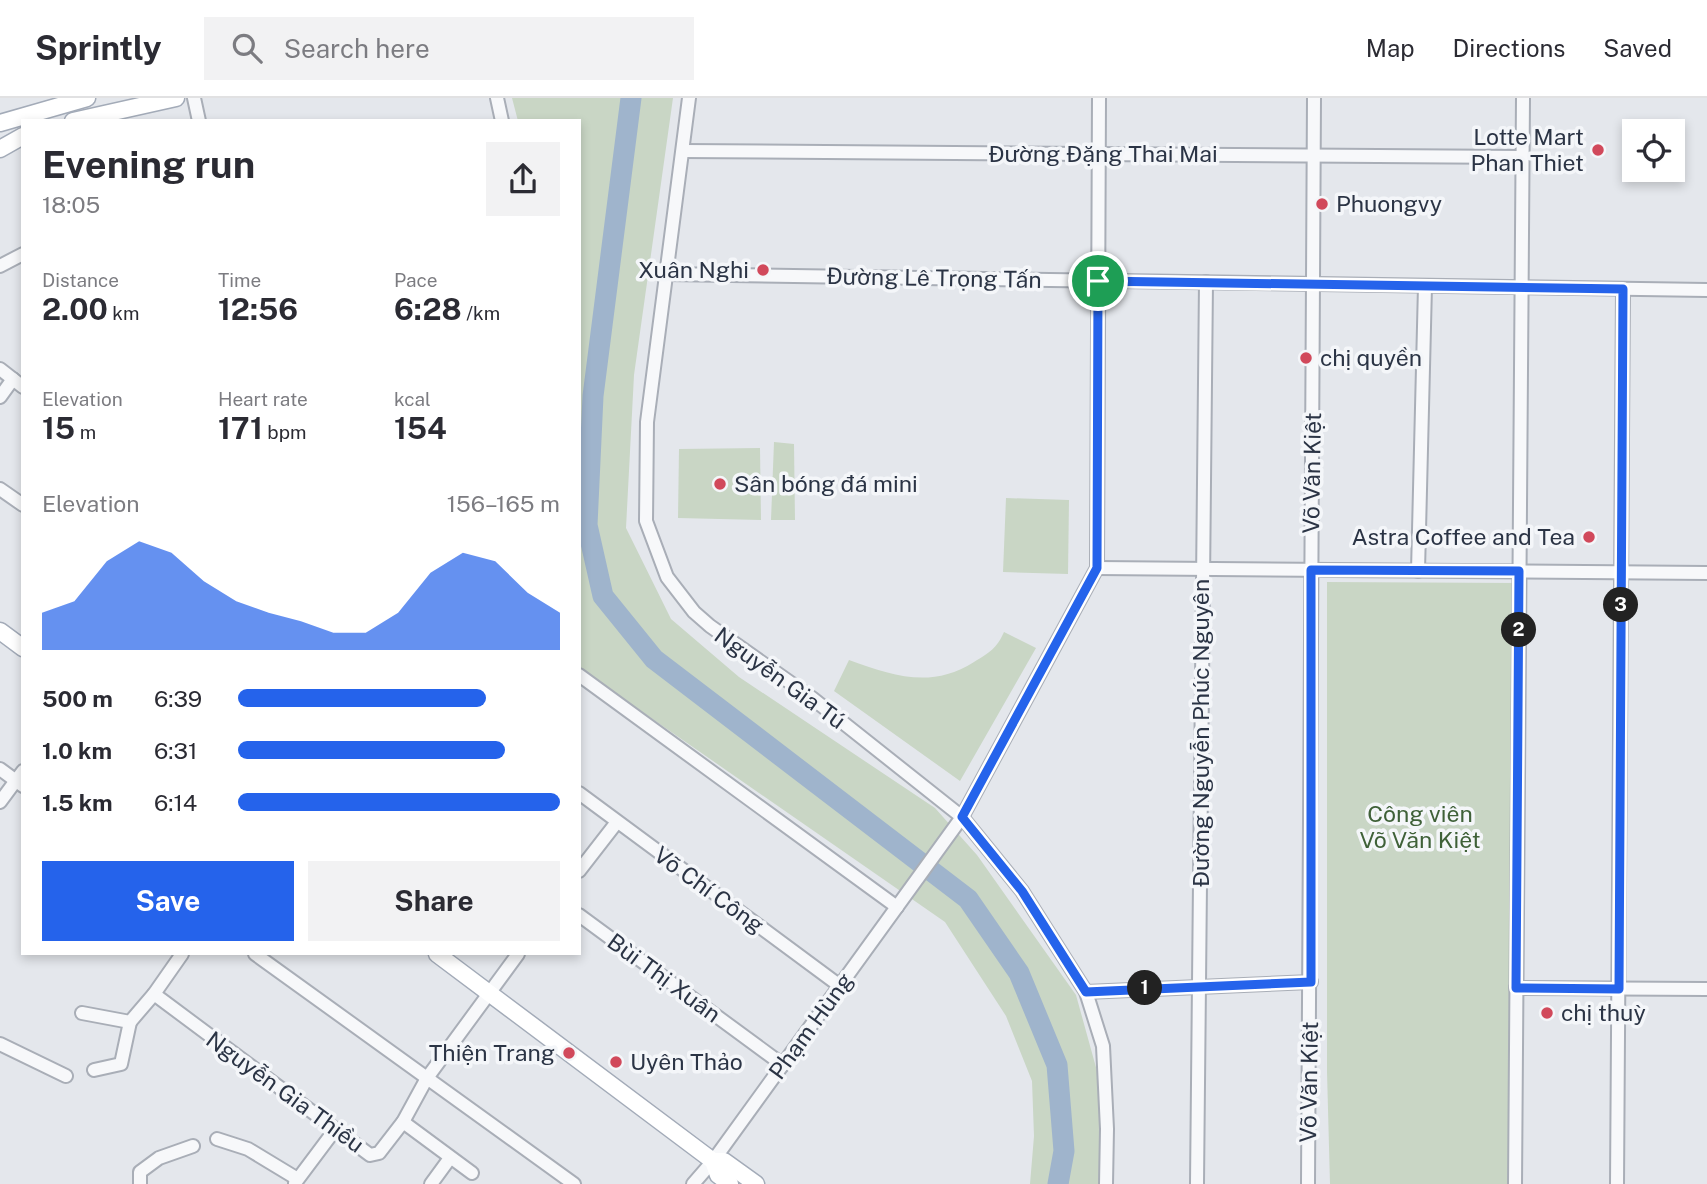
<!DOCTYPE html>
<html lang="en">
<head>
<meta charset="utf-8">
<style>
  :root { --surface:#fff; --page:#f2f2f3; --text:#2b2b33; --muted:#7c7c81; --line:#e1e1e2; --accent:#2563eb }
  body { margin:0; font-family:"Public Sans",sans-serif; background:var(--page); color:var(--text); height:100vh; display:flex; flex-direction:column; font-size:26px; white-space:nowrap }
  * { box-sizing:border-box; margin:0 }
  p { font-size:23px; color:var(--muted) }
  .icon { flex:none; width:38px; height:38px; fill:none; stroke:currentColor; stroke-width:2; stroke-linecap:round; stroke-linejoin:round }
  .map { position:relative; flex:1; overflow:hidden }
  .drawer { position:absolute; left:21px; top:21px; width:560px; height:836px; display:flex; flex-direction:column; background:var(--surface); border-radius:0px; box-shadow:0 4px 10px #0003 }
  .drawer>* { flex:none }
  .tools { position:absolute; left:1622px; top:21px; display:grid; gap:14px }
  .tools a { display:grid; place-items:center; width:63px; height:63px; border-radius:0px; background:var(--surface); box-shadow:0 4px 10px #0003; font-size:35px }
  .pin { position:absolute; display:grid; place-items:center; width:60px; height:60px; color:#fff; margin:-30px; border:4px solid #fff; border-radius:50%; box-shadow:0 2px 7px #0007 }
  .km { position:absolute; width:35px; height:35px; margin:-18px; border-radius:50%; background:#222; color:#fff; font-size:19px; line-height:35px; text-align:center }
  .round { display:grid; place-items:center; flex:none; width:74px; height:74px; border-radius:0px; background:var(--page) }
  .head { display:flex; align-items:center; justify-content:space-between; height:119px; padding:0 21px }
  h1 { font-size:38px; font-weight:700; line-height:52px }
  .figures { display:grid; grid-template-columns:repeat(3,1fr); gap:10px; height:119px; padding:7px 21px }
  .figures div { display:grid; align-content:center }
  .figures b { font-size:30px; font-weight:700 }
  .figures small { font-size:19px; font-weight:400 }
  .figures p { font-size:19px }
  .chart { height:196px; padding:14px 21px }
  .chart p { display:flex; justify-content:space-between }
  .chart svg { width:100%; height:126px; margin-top:7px; fill:var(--accent); opacity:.7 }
  .primary-button { display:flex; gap:14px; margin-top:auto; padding:14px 21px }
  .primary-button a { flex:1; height:80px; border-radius:0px; background:var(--accent); color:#fff; font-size:28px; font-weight:700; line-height:80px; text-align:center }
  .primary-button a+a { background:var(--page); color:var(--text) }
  ul { padding:0 21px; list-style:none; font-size:23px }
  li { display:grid; grid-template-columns:112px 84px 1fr; align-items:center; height:52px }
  li i { height:18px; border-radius:9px; background:var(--accent) }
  header { display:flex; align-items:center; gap:42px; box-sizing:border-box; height:98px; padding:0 35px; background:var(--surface); border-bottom:2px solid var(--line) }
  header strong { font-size:33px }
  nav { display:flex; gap:38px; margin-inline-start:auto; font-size:24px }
  .search { width:490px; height:63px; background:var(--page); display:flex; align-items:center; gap:18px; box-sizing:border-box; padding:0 24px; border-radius:0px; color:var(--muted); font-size:26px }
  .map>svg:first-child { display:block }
  .green { fill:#c9d6c5 }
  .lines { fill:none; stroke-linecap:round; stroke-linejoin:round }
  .river { stroke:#9fb4cc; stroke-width:21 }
  .minor-casing { stroke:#a9aeb7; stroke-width:16 }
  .major-casing { stroke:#a3abb8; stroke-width:19 }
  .minor { stroke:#f7f8fa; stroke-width:12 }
  .major { stroke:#fff; stroke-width:16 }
  .route-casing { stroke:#fff; stroke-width:14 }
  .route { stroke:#2563eb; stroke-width:9 }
  .poi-dot { fill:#d1495b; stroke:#f4f6f9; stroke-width:2.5 }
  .labels { text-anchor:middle; stroke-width:7; stroke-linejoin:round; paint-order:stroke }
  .poi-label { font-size:23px; fill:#2b3445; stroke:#f4f6f9; text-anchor:start }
  .street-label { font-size:23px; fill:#2b3445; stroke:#f4f6f9 }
  .park-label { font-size:23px; fill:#3f6138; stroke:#f4f6f9 }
</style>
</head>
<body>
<header>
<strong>Sprintly</strong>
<div class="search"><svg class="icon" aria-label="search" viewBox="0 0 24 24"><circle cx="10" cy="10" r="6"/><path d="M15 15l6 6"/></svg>Search here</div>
<nav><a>Map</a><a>Directions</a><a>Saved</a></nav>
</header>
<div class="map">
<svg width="1707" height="1086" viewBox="0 0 1707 1086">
  <rect width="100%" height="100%" fill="#e4e7ec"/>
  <!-- green -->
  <g class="green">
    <polygon points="512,0 673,0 634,277 626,430 671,521 739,579 935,710 977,757 1076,897 1105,1002 1102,1086 1030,1086 1034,1038 1032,983 1006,918 945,824 579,570 579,23 518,23"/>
    <polygon points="774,344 794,346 795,422 771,422"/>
    <polygon points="760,350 761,422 678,420 679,351"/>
    <polygon points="1006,400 1069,402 1068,476 1003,474"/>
    <polygon points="1327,484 1516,485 1511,1086 1330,1086 1327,974"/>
    <path d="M1004,534l32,16 -76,133 -126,-90 15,-31c45,16 82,29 125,2 15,-9 23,-14 30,-30z"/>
  </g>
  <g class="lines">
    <!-- river -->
    <polyline class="river" points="631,0 593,298 587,427 603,498 654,561 968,801 1019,875 1057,967 1064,1053 1058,1086"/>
    <!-- minor casing -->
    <g class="minor-casing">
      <g id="minor">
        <polyline points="194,0 199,23"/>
        <polyline points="497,0 502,23"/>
        <polyline points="689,0 647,324 646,423 667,479 694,514 710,528 812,600 962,719 1022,793 1086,894 1103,948 1107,1031 1106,1086"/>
        <polyline points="683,53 1522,59"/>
        <polyline points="0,168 23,156"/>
        <polyline points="665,176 1707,192"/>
        <polyline points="0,271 23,289"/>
        <polyline points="0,299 13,281"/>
        <polyline points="0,391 23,407"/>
        <polyline points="1097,470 1707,475"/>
        <polyline points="1418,473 1425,188"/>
        <polyline points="579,577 897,809"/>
        <polyline points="0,671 23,688"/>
        <polyline points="579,695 840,888"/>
        <polyline points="0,704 23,673"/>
        <polyline points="579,773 617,724"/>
        <polyline points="579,817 783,967"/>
        <polyline points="255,856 574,1086"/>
        <polyline points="1516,890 1707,891"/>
        <polyline points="1086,894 1311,884"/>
        <polyline points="154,896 370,1057 379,1055 403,1024 427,980 518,856"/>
        <polyline points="82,915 130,924 154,896 182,856"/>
        <polyline points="0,946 66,978"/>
        <polyline points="94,972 121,966 130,924"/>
        <polyline points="403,1024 472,1075"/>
        <polyline points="217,1041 248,1051 296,1080"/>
        <polyline points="295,1085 334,1033"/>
        <polyline points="140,1086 140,1074 159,1060 193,1048"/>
        <polyline points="431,1086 450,1060"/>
        <polyline points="693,1086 713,1063 962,719 1097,470 1099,0"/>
        <polyline points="1197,1086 1206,184"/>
        <polyline points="1308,1086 1314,0"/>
        <polyline points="1515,1086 1523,0"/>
        <polyline points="1617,1086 1623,191"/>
      </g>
    </g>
    <!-- major casing -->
    <g class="major-casing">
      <g id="major">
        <polyline points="73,23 176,0"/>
        <polyline points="0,25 87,0"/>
        <polyline points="0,51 23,38"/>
        <polyline points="0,533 23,550"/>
        <polyline points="437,856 713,1063 718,1077 730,1086"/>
        <polyline points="713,1063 724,1063 756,1086"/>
      </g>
    </g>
    <!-- minor -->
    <use href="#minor" class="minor"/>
    <!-- major -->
    <use href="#major" class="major"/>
  </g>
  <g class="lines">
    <!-- route casing -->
    <g class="route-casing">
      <polygon id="route" points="1098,183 1623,191 1619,891 1516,890 1519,473 1311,472 1311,884 1086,894 1022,793 962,719 1097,470"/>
    </g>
    <!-- route -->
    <use href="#route" class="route"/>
  </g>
  <!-- markers -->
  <g class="poi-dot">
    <circle cx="1598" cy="52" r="7"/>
    <circle cx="1322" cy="106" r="7"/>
    <circle cx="763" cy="172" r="7"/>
    <circle cx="1306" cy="260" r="7"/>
    <circle cx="720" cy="386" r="7"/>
    <circle cx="1589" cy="439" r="7"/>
    <circle cx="1547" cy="915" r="7"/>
    <circle cx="569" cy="955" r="7"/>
    <circle cx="616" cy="964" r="7"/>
  </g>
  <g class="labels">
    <!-- poi labels -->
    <g class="poi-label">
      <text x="1584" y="47" text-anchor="end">Lotte Mart<tspan x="1584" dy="26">Phan Thiet</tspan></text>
      <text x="1336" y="114">Phuongvy</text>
      <text x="749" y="180" text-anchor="end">Xuân Nghi</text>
      <text x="1320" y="268">chị quyền</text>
      <text x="734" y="394">Sân bóng đá mini</text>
      <text x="1575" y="447" text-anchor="end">Astra Coffee and Tea</text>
      <text x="1561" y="923">chị thuỳ</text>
      <text x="555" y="963" text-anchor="end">Thiện Trang</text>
      <text x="630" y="972">Uyên Thảo</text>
    </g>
    <!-- street labels -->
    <g class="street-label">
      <text x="1103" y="64">Đường Đặng Thai Mai</text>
      <text transform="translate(934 180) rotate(1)" y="8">Đường Lê Trọng Tấn</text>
      <text transform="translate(1312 375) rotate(-89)" y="8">Võ Văn Kiệt</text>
      <text transform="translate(780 580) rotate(36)" y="8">Nguyễn Gia Tú</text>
      <text transform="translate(1201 635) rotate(-90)" y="8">Đường Nguyễn Phúc Nguyên</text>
      <text transform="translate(709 792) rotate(36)" y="8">Võ Chí Công</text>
      <text transform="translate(664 880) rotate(36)" y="8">Bùi Thị Xuân</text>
      <text transform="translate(811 928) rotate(-54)" y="8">Phạm Hùng</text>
      <text transform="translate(1309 984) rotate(-89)" y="8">Võ Văn Kiệt</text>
      <text transform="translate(285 994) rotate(36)" y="8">Nguyễn Gia Thiều</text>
    </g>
    <!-- park labels -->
    <g class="park-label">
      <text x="1420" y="724">Công viên<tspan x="1420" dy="26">Võ Văn Kiệt</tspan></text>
    </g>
  </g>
</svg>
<div class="tools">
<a><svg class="icon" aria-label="locate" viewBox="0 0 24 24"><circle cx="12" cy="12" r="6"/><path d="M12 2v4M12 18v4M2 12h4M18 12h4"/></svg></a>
</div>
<div class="pin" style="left:1098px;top:183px;background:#1e9e55"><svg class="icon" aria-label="arrive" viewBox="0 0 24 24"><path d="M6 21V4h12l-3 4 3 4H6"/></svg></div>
<b class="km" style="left:1145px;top:890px">1</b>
<b class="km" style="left:1519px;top:532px">2</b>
<b class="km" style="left:1621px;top:507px">3</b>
<section class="drawer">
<div class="head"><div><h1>Evening run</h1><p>18:05</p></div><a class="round"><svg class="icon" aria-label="share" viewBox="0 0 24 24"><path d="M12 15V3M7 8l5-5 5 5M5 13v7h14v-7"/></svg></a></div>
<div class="figures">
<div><p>Distance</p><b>2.00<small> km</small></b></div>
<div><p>Time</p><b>12:56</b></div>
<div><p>Pace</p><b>6:28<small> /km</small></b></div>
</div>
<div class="figures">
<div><p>Elevation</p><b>15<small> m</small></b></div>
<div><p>Heart rate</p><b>171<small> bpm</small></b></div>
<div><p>kcal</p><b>154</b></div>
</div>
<div class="chart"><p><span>Elevation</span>156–165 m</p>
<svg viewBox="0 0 160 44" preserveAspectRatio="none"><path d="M0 44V31L10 27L20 13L30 6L40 10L50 20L60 27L70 31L80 34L90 38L100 38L110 31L120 17L130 10L140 13L150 24L160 31V44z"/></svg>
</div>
<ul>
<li><b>500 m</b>6:39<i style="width:77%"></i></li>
<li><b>1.0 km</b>6:31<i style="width:83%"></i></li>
<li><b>1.5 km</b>6:14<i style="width:100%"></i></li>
</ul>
<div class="primary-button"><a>Save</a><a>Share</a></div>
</section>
</div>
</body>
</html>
